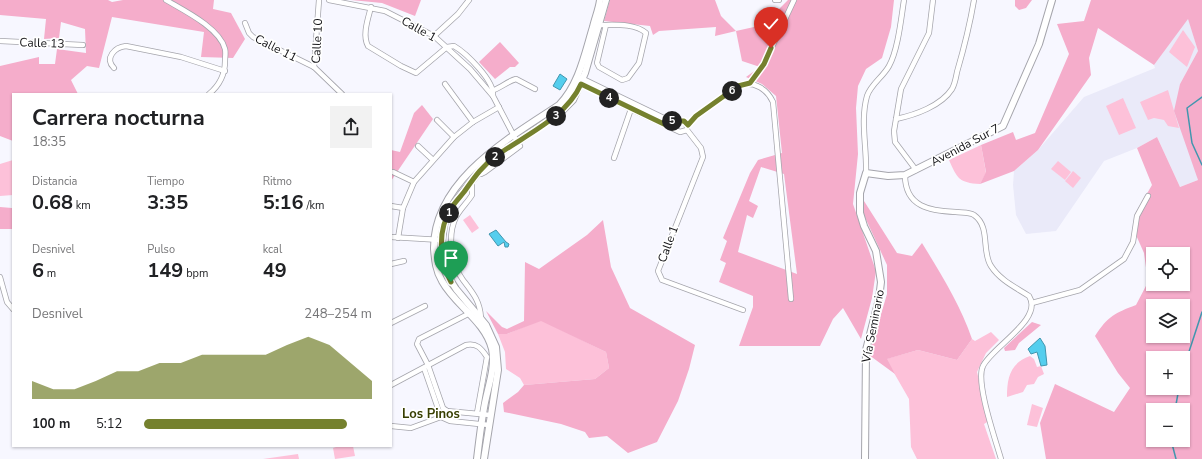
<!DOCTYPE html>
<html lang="es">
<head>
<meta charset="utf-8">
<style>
  :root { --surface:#fff; --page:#f2f2f2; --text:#202124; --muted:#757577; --accent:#75812e }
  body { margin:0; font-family:"Nunito Sans",sans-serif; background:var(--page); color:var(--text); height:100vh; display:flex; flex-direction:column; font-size:15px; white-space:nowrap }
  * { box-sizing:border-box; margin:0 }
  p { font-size:13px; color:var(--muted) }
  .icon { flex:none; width:22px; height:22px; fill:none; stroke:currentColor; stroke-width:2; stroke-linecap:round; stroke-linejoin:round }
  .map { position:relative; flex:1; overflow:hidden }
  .sheet { position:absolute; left:12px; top:93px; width:380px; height:354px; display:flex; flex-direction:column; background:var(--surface); border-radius:0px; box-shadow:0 1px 3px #0004 }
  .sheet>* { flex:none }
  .fabs { position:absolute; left:1146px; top:247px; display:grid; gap:8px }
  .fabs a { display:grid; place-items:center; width:44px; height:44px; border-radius:0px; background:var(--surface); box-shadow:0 1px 3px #0004; font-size:20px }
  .pin { position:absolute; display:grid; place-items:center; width:34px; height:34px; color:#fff; margin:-41px -17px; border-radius:50% 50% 50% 0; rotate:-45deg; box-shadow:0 0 4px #0007 }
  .pin .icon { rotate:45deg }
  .km { position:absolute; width:20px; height:20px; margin:-10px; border-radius:50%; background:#222; color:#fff; font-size:11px; line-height:20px; text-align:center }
  .round { display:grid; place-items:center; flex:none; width:42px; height:42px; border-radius:0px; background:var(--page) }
  .head { display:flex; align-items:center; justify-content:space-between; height:68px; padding:0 20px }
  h1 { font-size:22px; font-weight:700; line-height:30px }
  .metrics { display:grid; grid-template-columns:repeat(3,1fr); gap:6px; height:68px; padding:4px 20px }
  .metrics div { display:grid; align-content:center }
  .metrics b { font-size:20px; font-weight:700 }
  .metrics small { font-size:11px; font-weight:400 }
  .metrics p { font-size:11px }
  .chart { height:112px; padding:8px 20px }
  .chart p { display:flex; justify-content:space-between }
  .chart svg { width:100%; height:72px; margin-top:4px; fill:var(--accent); opacity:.7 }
  ul { padding:0 20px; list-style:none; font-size:13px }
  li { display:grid; grid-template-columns:64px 48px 1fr; align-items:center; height:30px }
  li i { height:10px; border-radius:5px; background:var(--accent) }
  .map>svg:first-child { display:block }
  .built { fill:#eaeaf9 }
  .green { fill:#fdc1d9 }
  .forest { fill:#f5adcb; fill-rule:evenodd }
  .water { fill:#54ceee; stroke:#4196ae }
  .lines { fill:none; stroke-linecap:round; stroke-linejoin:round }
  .stream { stroke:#4196ae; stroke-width:1.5 }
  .minor-casing { stroke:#a5a5ac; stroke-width:6 }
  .secondary-casing { stroke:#a5a5ac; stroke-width:8 }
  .minor { stroke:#fff; stroke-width:4.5 }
  .secondary { stroke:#fff; stroke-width:6 }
  .route-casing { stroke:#fff; stroke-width:8 }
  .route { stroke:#75812e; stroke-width:5 }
  .labels { text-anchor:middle; stroke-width:3.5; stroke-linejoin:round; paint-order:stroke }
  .street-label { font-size:12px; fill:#141417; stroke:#fff }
  .neighbourhood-label { font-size:13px; font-weight:bold; fill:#373e00; stroke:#fff }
</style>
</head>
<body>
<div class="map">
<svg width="1202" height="459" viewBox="0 0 1202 459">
  <rect width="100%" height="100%" fill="#f7f7ff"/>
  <!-- built -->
  <polygon class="built" points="1188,18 1198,51 1180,84 1198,180 1180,187 1157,137 1137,148 1104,161 1056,231 1026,234 1016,215 1013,185 1014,171 1038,150 1084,97 1155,68 1154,65"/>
  <!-- green -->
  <g class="green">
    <polygon points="1183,30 1195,47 1187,67 1169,52"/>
    <polygon points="1168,90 1179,128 1168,126 1164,120 1154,118 1148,120 1140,102"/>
    <polygon points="1123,98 1136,128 1119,135 1106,106"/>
    <path d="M981,145l5,28 -6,11c-21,-1 -23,-6 -31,-24z"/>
    <polygon points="13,160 13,195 0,196 0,164"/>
    <polygon points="1058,161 1071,172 1065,180 1051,169"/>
    <polygon points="1073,171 1081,178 1073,188 1065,181"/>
    <polygon points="470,215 479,228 472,233 463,220"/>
    <polygon points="541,320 606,352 609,368 595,379 524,385 520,378 506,369 505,352 498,334 507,334"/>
    <polygon points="991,332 999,340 986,353 977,372 989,421 984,424 996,459 917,459 911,447 909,399 886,359 918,350 957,360 972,339 975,341"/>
    <path d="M1030,356l4,3 3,8 4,-1 3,8 -6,3 -4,7 -7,1 -4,7 -16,5c0,-19 3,-34 23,-41z"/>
    <polygon points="1032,404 1043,408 1037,427 1027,425"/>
    <polygon points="339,446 353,446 355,456 335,459 333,448"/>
    <polygon points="298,454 299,459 263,459"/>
  </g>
  <!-- forest -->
  <g class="forest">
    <polygon points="0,0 108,0 112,2 123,0 214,0 213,9 231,13 245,39 233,58 201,57 204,32 112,17 99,68 87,66 71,80 78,94 13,94 13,141 0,136 0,66 39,57 39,64 55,64 57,49 86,53 85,29 61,22 59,38 44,39 46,19 0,15"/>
    <polygon points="351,0 421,0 415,16 382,3"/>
    <path d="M610,0h105l6,16 15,15 36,-8 4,-11 12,-12h106l-3,27 -9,31 -16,11 -8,17 -2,22 2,46 -5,50 23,67 -4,27 -11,41 -18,-31 -10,11 -13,27h-81l14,-39v-11l-34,-14 7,-19 -6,-3 7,-19 -4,-3 27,-65 8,-13 24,-7 -6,-57 -14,-12 -16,-7 14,-10 -18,-6 -6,-30 -21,5 1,-9 -57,4 -6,4 -3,-9 -46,-5zM761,167l23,7 13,100 -59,-22 9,-37 6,3 5,-12 -9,-5z"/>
    <polygon points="1015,0 1032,0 1026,8 1019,10 1015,6"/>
    <path d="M1091,0h111v459h-156l-6,-36 15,-39 59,28 16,-24 -12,-15 -23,-37c13,-20 20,-23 41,-31l12,-23 -4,-29 -8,-18 -1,-21 17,-29 -15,-37 20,-11 23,50 18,-7 -24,-69 6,-27 18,-33 -10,-32 -34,46 -56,-37 -9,30 2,17 -53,75 -24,21 -34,13 6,-12 -5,-27 32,-13 3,8 19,-7 34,-79 -12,-30 27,-3zM1153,254h30v30h-30zM1153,306h30v30h-30zM1153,358h30v30h-30zM1153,410h30v30h-30z"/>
    <polygon points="500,42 519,63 515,67 510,67 495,79 479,62"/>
    <polygon points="422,105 433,119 391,181 391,150 400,152 414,113"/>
    <path d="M864,201l33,52 15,3 10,-13c19,31 38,61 50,96l-15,21 -39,-10 -31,9 8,15 -26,-19 18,-61v-29l-24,-52z"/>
    <polygon points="0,207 12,208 13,229 0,229"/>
    <polygon points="603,220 611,267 630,308 695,345 689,369 678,401 657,442 628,453 607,436 589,438 585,432 561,424 504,412 503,403 518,392 524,385 595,379 609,368 606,352 541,321 507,334 498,334 486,311 502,327 507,329 524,321 525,262 539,269 587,235"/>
    <polygon points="1032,322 1041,325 1019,343 1015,350 1005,351 1004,348"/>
  </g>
  <!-- water -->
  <g class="water">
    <polygon points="560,74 567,79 560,90 553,86"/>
    <polygon points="496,230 506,242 509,244 508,247 505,247 504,242 498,246 489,234"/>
    <polygon points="1040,338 1045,346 1047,365 1041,366 1037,352 1031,354 1028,349"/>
  </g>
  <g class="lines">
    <!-- stream -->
    <g class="stream">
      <polyline points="1202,97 1187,108 1192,143 1202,165"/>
      <polyline points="1183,370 1202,312"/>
      <polyline points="1175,410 1179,388"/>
      <polyline points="1171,440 1176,459"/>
    </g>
    <!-- minor casing -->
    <g class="minor-casing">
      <g id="minor">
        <path d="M166,0c17,10 54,28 59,49 1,4 0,8 0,12 0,14 -5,24 -16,33"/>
        <polyline points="329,0 385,11 434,36 470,69 493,96 515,138"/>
        <polyline points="775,0 779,0"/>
        <path d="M371,7c-3,12 -9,28 -3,39l33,20 15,7 31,-26 7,-1c12,7 41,35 39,50"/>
        <polyline points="245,23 249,33 253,37 314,67 342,94"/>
        <path d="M600,25c14,0 35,-2 46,8l-7,30 -11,15 -6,2 -23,-13 -2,-4 9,-38"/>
        <polyline points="434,36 458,14 469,0"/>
        <polyline points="0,41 83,45"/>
        <polyline points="314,67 319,0"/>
        <path d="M114,68c-10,-10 1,-21 12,-22l55,11 44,14"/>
        <polyline points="581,78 670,121 684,121 687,126"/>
        <polyline points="579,82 631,109 680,132 687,130"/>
        <polyline points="750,83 764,64 794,0"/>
        <polyline points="445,84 473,122"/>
        <path d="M494,90c8,-3 14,-9 22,-11l19,10"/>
        <path d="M896,119c19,-4 45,-13 56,-30 3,-5 4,-12 5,-17 7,-24 13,-48 17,-72"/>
        <polyline points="437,120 454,137"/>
        <path d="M688,125l8,-9 46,-32c13,-2 25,5 31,18l18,197"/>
        <polyline points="687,130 701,148 703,157 658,271 662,280 743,310"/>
        <polyline points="418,146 433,160"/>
        <polyline points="614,158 631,109"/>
        <polyline points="916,170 895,142 894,131 901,89 929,33 933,0"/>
        <polyline points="393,172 414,182"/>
        <polyline points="478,173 481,174 485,172 520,146"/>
        <path d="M866,173c1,-25 -6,-52 1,-77 4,-12 16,-19 22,-30 9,-16 12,-47 15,-66"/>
        <path d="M905,175c0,32 25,36 51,37 6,1 13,0 18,3 17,12 7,36 17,51 9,14 24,21 38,30 15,23 -37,51 -46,70 -8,16 13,75 18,93"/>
        <path d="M472,180v15c-5,8 -12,14 -16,22 -9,19 -5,47 7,63 10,13 17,21 18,38"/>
        <polyline points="391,206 403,208"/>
        <polyline points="391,237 441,240"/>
        <polyline points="398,238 403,208 414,182 454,137 473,122 499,107"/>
        <polyline points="391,264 404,261"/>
        <polyline points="0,277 7,302 13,309"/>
        <polyline points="1032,303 1080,290 1124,259 1133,242 1137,216 1148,196"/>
        <polyline points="468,314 419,339 417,344 428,365 443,408 447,411 490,415"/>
        <polyline points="391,323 425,306"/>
        <polyline points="424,368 441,417 450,421 489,425"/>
        <path d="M391,385l75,-40c11,-2 15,3 21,12l-10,56"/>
        <polyline points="391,426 411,428 441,417 447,411"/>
      </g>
    </g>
    <!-- secondary casing -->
    <g class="secondary-casing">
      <g id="secondary">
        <path d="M477,459c2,-17 4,-34 7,-51 3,-19 12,-40 8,-59 -7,-28 -37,-44 -50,-68 -6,-10 -7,-20 -8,-32 -1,-68 75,-111 125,-144 20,-20 26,-52 34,-78 2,-9 6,-18 7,-27"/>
        <polyline points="484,459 498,370 496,347 486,325 456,289 447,275 442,259 441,249 444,225 452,206 481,169 497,156 561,112 573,100 585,73 606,0"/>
        <polyline points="865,459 866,350 879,299 881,282 876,251 864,226 860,213 860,193 866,173 888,176 905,175 1003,126 1039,44 1052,0"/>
      </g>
    </g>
    <!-- minor -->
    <use href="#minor" class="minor"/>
    <!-- secondary -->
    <use href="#secondary" class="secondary"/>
  </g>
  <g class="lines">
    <!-- route casing -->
    <g class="route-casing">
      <path id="route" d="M451,282c-12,-23 -14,-52 1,-75 4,-6 8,-10 12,-15 10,-14 18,-26 32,-36 29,-21 70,-38 85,-72l87,42 2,-5h14l4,4 8,-9 42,-30 12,-3 14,-19 7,-16"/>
    </g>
    <!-- route -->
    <use href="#route" class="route"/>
  </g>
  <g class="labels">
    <!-- street labels -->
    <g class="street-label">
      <text transform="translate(419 29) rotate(29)" y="4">Calle 1</text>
      <text transform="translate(317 41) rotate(-87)" y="4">Calle 10</text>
      <text transform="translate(42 43) rotate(2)" y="4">Calle 13</text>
      <text transform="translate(276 48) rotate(27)" y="4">Calle 11</text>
      <text transform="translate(965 145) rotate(-28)" y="4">Avenida Sur 7</text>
      <text transform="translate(668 244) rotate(-70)" y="4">Calle 1</text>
      <text transform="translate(873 326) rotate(-79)" y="4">Vía Seminario</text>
    </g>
    <!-- neighbourhood labels -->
    <g class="neighbourhood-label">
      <text x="431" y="418">Los Pinos</text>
    </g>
  </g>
</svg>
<div class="fabs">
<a><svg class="icon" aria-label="locate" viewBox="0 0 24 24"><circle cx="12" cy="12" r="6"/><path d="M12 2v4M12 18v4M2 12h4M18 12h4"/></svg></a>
<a><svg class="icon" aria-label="layers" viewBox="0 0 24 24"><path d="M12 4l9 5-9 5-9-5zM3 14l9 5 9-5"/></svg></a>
<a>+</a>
<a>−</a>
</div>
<div class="pin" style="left:451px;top:282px;background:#1e9e55"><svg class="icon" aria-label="arrive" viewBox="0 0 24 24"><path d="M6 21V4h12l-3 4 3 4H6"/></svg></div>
<div class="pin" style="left:771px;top:48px;background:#d93025"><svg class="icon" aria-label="check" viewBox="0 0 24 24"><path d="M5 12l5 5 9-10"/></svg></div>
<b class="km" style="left:449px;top:213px">1</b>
<b class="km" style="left:495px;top:157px">2</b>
<b class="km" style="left:556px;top:116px">3</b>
<b class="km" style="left:609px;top:98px">4</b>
<b class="km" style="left:672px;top:121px">5</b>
<b class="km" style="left:732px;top:91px">6</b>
<section class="sheet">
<div class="head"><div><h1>Carrera nocturna</h1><p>18:35</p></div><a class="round"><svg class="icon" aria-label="share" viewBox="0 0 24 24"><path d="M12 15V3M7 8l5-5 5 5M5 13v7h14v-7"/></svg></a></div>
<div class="metrics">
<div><p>Distancia</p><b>0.68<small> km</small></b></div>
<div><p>Tiempo</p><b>3:35</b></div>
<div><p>Ritmo</p><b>5:16<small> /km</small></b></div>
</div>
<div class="metrics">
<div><p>Desnivel</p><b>6<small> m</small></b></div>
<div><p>Pulso</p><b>149<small> bpm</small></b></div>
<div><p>kcal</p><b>49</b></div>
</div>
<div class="chart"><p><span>Desnivel</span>248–254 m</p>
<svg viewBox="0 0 160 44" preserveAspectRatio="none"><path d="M0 44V33L10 38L20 38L30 33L40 27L50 27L60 22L70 22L80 17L90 17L100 17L110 17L120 11L130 6L140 11L150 22L160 33V44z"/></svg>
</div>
<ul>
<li><b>100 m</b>5:12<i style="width:89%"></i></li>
</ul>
</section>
</div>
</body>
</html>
